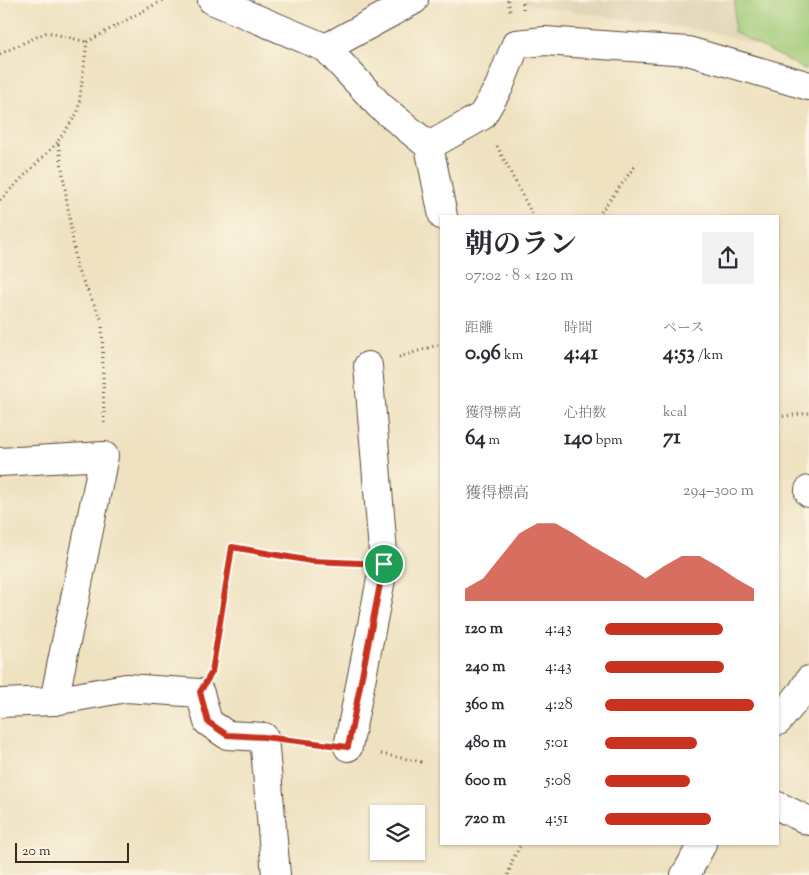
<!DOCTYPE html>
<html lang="ja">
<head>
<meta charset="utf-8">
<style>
  :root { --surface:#fff; --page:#f2f2f3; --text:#2b2b33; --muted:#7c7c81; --accent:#c8321e }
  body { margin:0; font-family:"Sorts Mill Goudy","Noto Serif JP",serif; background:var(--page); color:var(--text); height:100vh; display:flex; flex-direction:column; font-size:19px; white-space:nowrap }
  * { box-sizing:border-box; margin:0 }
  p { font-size:16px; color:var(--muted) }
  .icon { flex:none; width:28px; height:28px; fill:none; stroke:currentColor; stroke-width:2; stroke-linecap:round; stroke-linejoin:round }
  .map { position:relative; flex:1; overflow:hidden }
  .sheet { position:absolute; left:440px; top:215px; width:339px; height:630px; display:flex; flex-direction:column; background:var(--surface); border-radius:0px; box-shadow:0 1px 4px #0004 }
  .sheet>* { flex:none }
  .fabs { position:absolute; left:370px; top:805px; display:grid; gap:10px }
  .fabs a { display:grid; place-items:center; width:55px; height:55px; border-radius:0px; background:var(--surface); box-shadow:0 1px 4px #0004; font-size:25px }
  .scale { position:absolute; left:15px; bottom:12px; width:114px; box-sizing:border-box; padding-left:5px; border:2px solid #3b2a1e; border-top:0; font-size:14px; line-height:18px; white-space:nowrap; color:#3b2a1e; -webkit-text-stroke:4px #fcf5e5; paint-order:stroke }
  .pin { position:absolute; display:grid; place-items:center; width:42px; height:42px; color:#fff; margin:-21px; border:2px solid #fff; border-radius:50%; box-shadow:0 1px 5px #0007 }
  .round { display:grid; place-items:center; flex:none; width:52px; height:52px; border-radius:0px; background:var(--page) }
  .headline { display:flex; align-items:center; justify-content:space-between; height:85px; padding:0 25px }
  h1 { font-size:28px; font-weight:700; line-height:38px }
  .metrics { display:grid; grid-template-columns:repeat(3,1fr); gap:8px; height:85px; padding:5px 25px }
  .metrics div { display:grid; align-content:center }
  .metrics b { font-size:21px; font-weight:700 }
  .metrics small { font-size:14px; font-weight:400 }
  .metrics p { font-size:14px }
  .chart { height:140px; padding:10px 25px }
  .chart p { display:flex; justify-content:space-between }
  .chart svg { width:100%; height:90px; margin-top:5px; fill:var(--accent); opacity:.7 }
  ul { padding:0 25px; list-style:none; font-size:16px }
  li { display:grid; grid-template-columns:80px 60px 1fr; align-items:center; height:38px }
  li i { height:12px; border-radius:6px; background:var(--accent) }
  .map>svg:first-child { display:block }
  .built { fill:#e0d3b4 }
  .green { fill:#9fc976; stroke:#6d7a4a }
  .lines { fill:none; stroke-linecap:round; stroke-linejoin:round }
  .street-casing { stroke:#564636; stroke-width:30 }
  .path { stroke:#564636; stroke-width:3; stroke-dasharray:1 4; stroke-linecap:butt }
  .street { stroke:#fff; stroke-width:28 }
  .route-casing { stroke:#fff; stroke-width:10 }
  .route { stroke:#c8321e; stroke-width:6 }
</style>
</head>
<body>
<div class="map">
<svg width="809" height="875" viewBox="0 0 809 875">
  <rect width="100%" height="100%" fill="#fcf5e5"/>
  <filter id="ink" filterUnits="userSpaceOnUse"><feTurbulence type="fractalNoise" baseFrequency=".02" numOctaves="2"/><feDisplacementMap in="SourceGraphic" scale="10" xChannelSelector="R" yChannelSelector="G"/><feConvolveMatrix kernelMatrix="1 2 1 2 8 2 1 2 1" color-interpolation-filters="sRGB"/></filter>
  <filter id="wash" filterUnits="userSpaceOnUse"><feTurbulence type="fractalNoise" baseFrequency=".0096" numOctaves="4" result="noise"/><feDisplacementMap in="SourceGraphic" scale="20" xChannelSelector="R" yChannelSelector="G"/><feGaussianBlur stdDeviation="1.12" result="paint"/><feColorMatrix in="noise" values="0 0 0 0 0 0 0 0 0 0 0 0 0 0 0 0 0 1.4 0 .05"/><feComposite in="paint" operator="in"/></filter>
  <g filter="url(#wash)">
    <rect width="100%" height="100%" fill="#efe2c1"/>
    <!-- built -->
    <polygon class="built" points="525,0 809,0 809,64 717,33 525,4"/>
    <!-- green -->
    <polygon class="green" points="735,0 809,0 809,69 804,69 734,32"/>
  </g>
  <g filter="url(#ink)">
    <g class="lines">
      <!-- street casing -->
      <g class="street-casing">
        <g id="street">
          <polyline points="212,0 326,48 380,106 429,146 443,216"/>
          <polyline points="326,48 414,0"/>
          <polyline points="429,146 482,116 499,87 516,44 545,41 688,51 809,86"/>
          <polyline points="0,462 104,456 54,701"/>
          <polyline points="809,490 809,493"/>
          <polyline points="0,703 54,701 126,688 200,693 208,722 227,735 264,737 276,875"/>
          <polyline points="778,721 802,692 809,680"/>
          <polyline points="348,747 384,564 368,366"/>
          <polyline points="778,806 809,821"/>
          <polyline points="685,875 690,867 702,844"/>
        </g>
      </g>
      <!-- path -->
      <g class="path">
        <polyline points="508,0 510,11"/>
        <polyline points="523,9 523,0"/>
        <polyline points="0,54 47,32 87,42"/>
        <polyline points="497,146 533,216"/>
        <polyline points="0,200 58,142"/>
        <polyline points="598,216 635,166"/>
        <polyline points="399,357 441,344"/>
        <polyline points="778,417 809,413"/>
        <polyline points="104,423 102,320 77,269 58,141 78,112 87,42 163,0"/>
        <polyline points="214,663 233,547 311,561 351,562"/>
        <polyline points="297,741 316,743"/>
        <polyline points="381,754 422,762"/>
        <polyline points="508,875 513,859 521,844"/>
      </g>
      <!-- street -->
      <use href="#street" class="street"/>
    </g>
  </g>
  <g class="lines" filter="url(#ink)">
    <!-- route casing -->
    <g class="route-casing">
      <polygon id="route" points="232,547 311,561 384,564 348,747 264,737 227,735 208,722 200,692 212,672"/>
    </g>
    <!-- route -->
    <use href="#route" class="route"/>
  </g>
</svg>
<div class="fabs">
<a><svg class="icon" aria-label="layers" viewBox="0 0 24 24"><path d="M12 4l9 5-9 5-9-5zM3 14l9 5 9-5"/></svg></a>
</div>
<div class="scale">20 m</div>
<div class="pin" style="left:384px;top:564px;background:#1e9e55"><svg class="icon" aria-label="arrive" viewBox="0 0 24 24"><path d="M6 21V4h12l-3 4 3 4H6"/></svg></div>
<section class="sheet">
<div class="headline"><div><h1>朝のラン</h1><p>07:02 · 8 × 120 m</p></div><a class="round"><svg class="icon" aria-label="share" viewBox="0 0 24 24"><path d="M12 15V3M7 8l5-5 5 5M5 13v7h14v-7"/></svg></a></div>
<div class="metrics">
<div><p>距離</p><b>0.96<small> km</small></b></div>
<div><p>時間</p><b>4:41</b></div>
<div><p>ペース</p><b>4:53<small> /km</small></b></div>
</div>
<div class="metrics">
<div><p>獲得標高</p><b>64<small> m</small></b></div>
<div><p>心拍数</p><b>140<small> bpm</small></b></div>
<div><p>kcal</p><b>71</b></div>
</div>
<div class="chart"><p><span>獲得標高</span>294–300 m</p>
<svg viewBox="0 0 160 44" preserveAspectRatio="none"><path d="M0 44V38L10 33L20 22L30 11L40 6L50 6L60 11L70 17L80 22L90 27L100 33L110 27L120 22L130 22L140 27L150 33L160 38V44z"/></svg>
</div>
<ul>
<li><b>120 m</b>4:43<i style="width:79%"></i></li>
<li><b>240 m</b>4:43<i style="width:80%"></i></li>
<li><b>360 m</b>4:28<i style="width:100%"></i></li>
<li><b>480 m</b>5:01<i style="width:62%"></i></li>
<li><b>600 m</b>5:08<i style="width:57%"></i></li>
<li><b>720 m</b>4:51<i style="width:71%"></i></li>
</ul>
</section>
</div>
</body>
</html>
